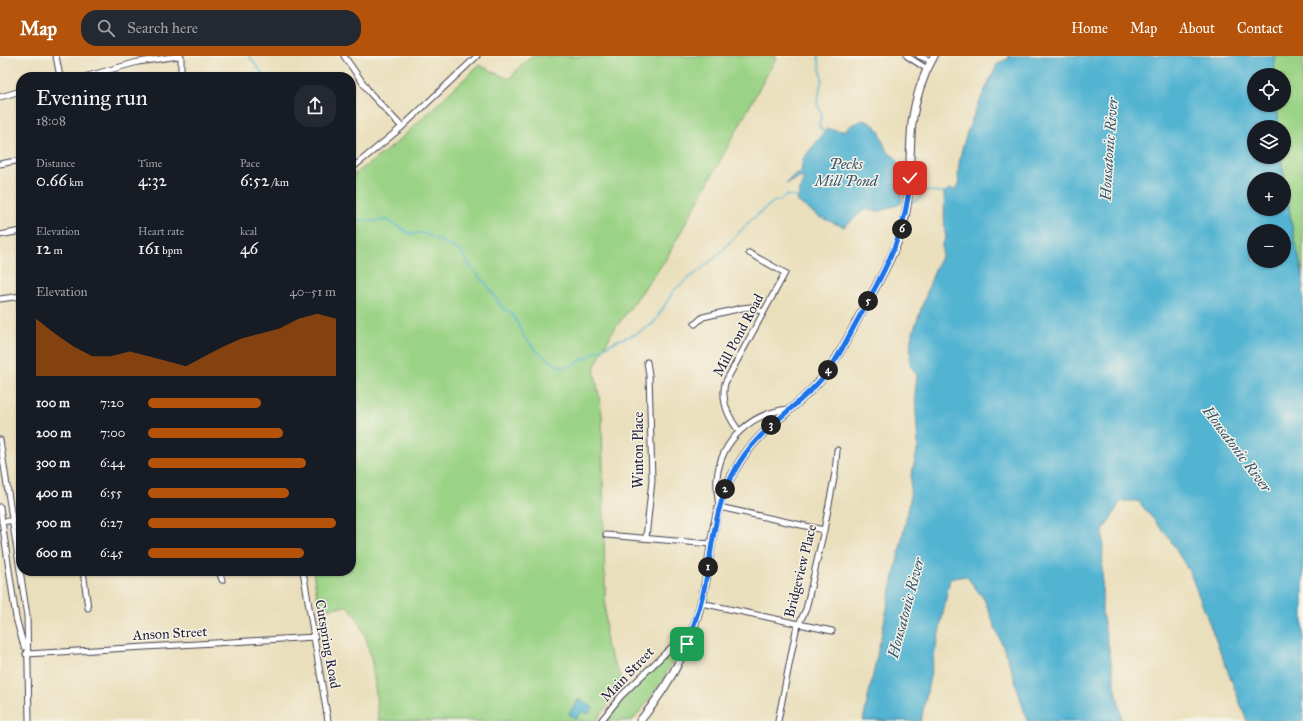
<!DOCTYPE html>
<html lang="en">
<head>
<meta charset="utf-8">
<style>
  :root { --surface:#171b24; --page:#242831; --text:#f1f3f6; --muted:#9ea1a6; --accent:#b45309 }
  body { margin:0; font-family:"IM FELL Great Primer",serif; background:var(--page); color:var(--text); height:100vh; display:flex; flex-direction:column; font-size:15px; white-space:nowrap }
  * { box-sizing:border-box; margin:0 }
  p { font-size:13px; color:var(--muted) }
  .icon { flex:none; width:22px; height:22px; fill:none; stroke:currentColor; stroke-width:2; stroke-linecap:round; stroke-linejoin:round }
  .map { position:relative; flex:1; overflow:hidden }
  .drawer { position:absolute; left:16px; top:16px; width:340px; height:504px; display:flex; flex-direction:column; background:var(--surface); border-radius:16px; box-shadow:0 1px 3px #0004 }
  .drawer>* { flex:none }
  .controls { position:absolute; left:1247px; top:12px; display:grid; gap:8px }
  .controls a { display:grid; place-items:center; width:44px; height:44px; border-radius:50%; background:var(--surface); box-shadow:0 1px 3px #0004; font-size:20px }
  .pin { position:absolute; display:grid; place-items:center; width:34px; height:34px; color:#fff; margin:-17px; border-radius:8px; box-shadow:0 2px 6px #0006 }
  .km { position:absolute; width:20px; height:20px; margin:-10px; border-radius:50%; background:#222; color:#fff; font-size:11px; line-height:20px; text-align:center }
  .round { display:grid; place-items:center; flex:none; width:42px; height:42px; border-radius:16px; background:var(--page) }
  .headline { display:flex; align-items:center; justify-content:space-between; height:68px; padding:0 20px }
  h1 { font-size:22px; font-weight:600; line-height:30px }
  .figures { display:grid; grid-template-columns:repeat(3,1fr); gap:6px; height:68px; padding:4px 20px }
  .figures div { display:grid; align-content:center }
  .figures b { font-size:17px; font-weight:600 }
  .figures small { font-size:11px; font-weight:400 }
  .figures p { font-size:11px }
  .chart { height:112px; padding:8px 20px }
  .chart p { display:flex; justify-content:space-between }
  .chart svg { width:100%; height:72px; margin-top:4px; fill:var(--accent); opacity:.7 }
  ul { padding:0 20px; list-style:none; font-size:13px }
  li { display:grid; grid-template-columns:64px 48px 1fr; align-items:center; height:30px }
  li i { height:10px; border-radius:5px; background:var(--accent) }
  header { display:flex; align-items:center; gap:24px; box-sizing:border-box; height:56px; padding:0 20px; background:var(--accent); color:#fff }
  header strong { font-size:19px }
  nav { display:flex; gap:22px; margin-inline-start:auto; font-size:14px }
  .search { width:280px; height:36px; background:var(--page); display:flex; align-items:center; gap:10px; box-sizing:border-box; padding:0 14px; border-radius:16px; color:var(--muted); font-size:15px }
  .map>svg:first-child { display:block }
  .green { fill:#9bd386; stroke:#5e7a60 }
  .water { fill:#53b4d2; stroke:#3a6b86; fill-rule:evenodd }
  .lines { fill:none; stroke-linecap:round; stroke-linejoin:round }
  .stream { stroke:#53b4d2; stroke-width:1.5 }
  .minor-casing { stroke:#403e4e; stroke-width:7 }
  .major-casing { stroke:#403e4e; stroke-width:9 }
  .minor { stroke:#fff; stroke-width:5 }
  .major { stroke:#fff; stroke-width:7 }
  .route-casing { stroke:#fff; stroke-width:8 }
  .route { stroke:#1a73e8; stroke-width:5 }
  .labels { text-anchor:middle; stroke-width:3; stroke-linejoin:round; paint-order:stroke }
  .street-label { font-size:14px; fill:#22223b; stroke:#f7f3e8 }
  .water-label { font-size:15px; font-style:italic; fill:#335570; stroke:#f7f3e8 }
</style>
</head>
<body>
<header>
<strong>Map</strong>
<div class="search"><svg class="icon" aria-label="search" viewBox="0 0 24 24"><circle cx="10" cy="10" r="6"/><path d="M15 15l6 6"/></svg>Search here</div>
<nav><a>Home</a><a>Map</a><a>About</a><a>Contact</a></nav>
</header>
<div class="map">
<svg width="1303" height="665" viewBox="0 0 1303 665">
  <rect width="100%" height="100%" fill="#f7f3e8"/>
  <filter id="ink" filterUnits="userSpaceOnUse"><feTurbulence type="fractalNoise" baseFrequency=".025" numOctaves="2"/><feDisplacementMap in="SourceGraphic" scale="8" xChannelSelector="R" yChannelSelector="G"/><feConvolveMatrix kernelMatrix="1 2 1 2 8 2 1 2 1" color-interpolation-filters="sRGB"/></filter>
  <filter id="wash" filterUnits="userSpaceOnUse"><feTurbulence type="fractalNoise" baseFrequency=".012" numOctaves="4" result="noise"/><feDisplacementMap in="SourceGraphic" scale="16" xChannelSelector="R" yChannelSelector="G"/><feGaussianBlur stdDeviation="0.9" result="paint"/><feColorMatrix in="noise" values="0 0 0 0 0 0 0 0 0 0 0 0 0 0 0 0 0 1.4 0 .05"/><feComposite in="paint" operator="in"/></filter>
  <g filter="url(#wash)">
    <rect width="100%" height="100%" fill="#eadfbc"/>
    <!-- green -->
    <g class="green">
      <path d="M531,0h245v2l-110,201 -55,75 -17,34 8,46 4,231 16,35 -6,13 -20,28h-217c-6,-39 -4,-85 -31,-115l-27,3 -3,-7 -5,-31h38v-394l43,-32 85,-80 30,14z"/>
      <polygon points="1274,0 1303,0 1303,220 1292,171 1281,101 1284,101 1284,71 1279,71 1277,49 1284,49 1284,19 1275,19"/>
      <path d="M679,589c-11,29 -27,53 -47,76h-25l28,-35z"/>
    </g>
    <!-- water -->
    <g class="water">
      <path d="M1009,0h265l1,19h-21v30h23l2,22h-25v30h27l11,70 11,49v445h-56l-57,-148 -21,-35 -31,-37h-17l-18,30 -1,81 20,109h-95l-16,-54 -27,-68 -18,-23 -16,3 -29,142h-58l47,-220 1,-24 7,-30 -3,-53 2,-19 -7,-10 1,-27 24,-69 7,-14v-12l4,-4c-3,-16 -1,-31 -2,-47l6,-3 5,1 4,-5c-6,-35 24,-90 39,-122l10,-4zM1254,123h30v30h-30zM1254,175h30v30h-30z"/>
      <path d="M864,64c26,9 10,25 32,38l5,15 1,28 -2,3 -23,8 -12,-3 -21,18 -25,-10 -22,-16 7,-23h-6l-12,6 5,-6 10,-6 2,-13 24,-30 17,2 9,-7z"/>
      <polygon points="579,643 593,652 588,658 582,655 576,663 569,658"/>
    </g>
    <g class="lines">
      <!-- stream -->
      <g class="stream">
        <polyline points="249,0 265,21"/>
        <polyline points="818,0 822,23 817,48 822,58 819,70 825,78"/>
        <polyline points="911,146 918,144 925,135 946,136"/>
        <polyline points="351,163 372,165 387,164 411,178 424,177 462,196 469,209 488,230 503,253 510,256 514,261 525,282 537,295 551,306 562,311 571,310 618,284 636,278 654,267 674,234 715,202 750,165 773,146 781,144 787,139 799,142"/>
      </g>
    </g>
  </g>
  <g filter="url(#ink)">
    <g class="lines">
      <!-- minor casing -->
      <g class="minor-casing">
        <g id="minor">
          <polyline points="56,0 60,21"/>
          <polyline points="181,0 181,21"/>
          <polyline points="344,0 370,37 402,71"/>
          <polyline points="907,0 927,13"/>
          <polyline points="919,0 931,5"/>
          <polyline points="84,21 138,6 179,0"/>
          <polyline points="0,41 21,35"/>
          <polyline points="0,108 21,104"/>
          <polyline points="351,113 402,71 477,0"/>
          <polyline points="0,179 21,175"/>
          <polyline points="0,243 21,240"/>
          <polyline points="695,268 703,261 742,252 751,251 763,256"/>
          <path d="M790,353c-38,3 -69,31 -73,69 -1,10 1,19 2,29l105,23"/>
          <path d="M739,375c-11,-14 -18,-30 -14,-48l60,-110 -36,-20"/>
          <polyline points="0,384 27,560 29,665"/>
          <polyline points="0,451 16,562 24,591"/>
          <polyline points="2,466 21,463"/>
          <polyline points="606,479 711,488"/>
          <polyline points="646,482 652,424 649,319 647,306"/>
          <polyline points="83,515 88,552"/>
          <polyline points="219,515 222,524"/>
          <polyline points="303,515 328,665"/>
          <polyline points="701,547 832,575"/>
          <polyline points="26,598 315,581"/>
          <polyline points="601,665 621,640 682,581 692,576"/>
          <polyline points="778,665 796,574 806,553 824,474 835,417 837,394"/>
        </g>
      </g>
      <!-- major casing -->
      <g class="major-casing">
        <path id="major" d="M640,665c34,-41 57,-89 66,-141 6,-34 7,-68 23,-99 22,-47 54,-61 87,-96 19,-20 31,-46 44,-70 14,-25 29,-50 39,-77 14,-37 9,-76 13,-115 3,-23 10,-46 22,-67"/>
      </g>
      <!-- minor -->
      <use href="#minor" class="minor"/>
      <!-- major -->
      <use href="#major" class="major"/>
    </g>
  </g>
  <g class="lines" filter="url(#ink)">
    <!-- route casing -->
    <g class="route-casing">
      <path id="route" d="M687,588c8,-21 15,-42 19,-64 7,-38 9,-75 29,-110 19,-36 53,-56 81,-85 18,-18 29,-42 41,-64 26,-47 50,-87 53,-143"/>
    </g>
    <!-- route -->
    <use href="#route" class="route"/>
  </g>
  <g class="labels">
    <!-- street labels -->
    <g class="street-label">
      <text transform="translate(738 279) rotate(-62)" y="5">Mill Pond Road</text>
      <text transform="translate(638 394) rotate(-90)" y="5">Winton Place</text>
      <text transform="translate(800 515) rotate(-76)" y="5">Bridgeview Place</text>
      <text transform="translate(170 577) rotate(-3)" y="5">Anson Street</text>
      <text transform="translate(328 588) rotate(80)" y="5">Cutspring Road</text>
      <text transform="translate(627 618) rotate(-46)" y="5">Main Street</text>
    </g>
    <!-- water labels -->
    <g class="water-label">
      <text transform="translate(1109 93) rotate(-86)" y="5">Housatonic River</text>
      <text x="846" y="113">Pecks<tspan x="846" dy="17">Mill Pond</tspan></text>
      <text transform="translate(1237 393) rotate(53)" y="5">Housatonic River</text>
      <text transform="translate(906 552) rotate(-75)" y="5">Housatonic River</text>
    </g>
  </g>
</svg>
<div class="controls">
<a><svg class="icon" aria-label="locate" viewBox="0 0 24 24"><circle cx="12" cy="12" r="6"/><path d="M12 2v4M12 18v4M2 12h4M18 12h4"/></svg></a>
<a><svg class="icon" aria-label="layers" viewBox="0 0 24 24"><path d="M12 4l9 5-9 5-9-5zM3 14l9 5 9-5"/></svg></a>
<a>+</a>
<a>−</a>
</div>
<div class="pin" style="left:687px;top:588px;background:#1e9e55"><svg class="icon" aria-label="arrive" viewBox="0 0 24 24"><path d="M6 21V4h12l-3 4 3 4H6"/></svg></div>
<div class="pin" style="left:910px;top:122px;background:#d93025"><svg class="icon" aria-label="check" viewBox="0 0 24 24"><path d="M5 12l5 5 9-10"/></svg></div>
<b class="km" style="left:708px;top:511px">1</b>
<b class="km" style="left:725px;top:433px">2</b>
<b class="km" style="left:771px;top:369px">3</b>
<b class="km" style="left:828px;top:314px">4</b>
<b class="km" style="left:868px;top:245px">5</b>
<b class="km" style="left:902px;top:173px">6</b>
<section class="drawer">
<div class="headline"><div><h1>Evening run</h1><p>18:08</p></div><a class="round"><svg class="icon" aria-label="share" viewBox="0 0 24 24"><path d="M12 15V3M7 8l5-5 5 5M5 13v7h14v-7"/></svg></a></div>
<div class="figures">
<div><p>Distance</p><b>0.66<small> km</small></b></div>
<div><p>Time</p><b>4:32</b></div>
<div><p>Pace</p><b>6:52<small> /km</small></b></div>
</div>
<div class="figures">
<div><p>Elevation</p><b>12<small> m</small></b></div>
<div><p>Heart rate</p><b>161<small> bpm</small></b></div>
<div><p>kcal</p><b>46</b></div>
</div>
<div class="chart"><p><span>Elevation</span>40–51 m</p>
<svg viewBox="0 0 160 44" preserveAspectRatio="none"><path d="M0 44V9L10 18L20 26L30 32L40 32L50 29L60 32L70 35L80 38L90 32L100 26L110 21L120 18L130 15L140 9L150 6L160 9V44z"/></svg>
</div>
<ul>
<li><b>100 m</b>7:20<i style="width:60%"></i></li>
<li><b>200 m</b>7:00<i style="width:72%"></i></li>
<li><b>300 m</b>6:44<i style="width:84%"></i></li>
<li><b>400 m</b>6:55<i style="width:75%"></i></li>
<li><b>500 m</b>6:27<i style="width:100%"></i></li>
<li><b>600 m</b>6:45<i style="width:83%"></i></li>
</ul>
</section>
</div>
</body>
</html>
